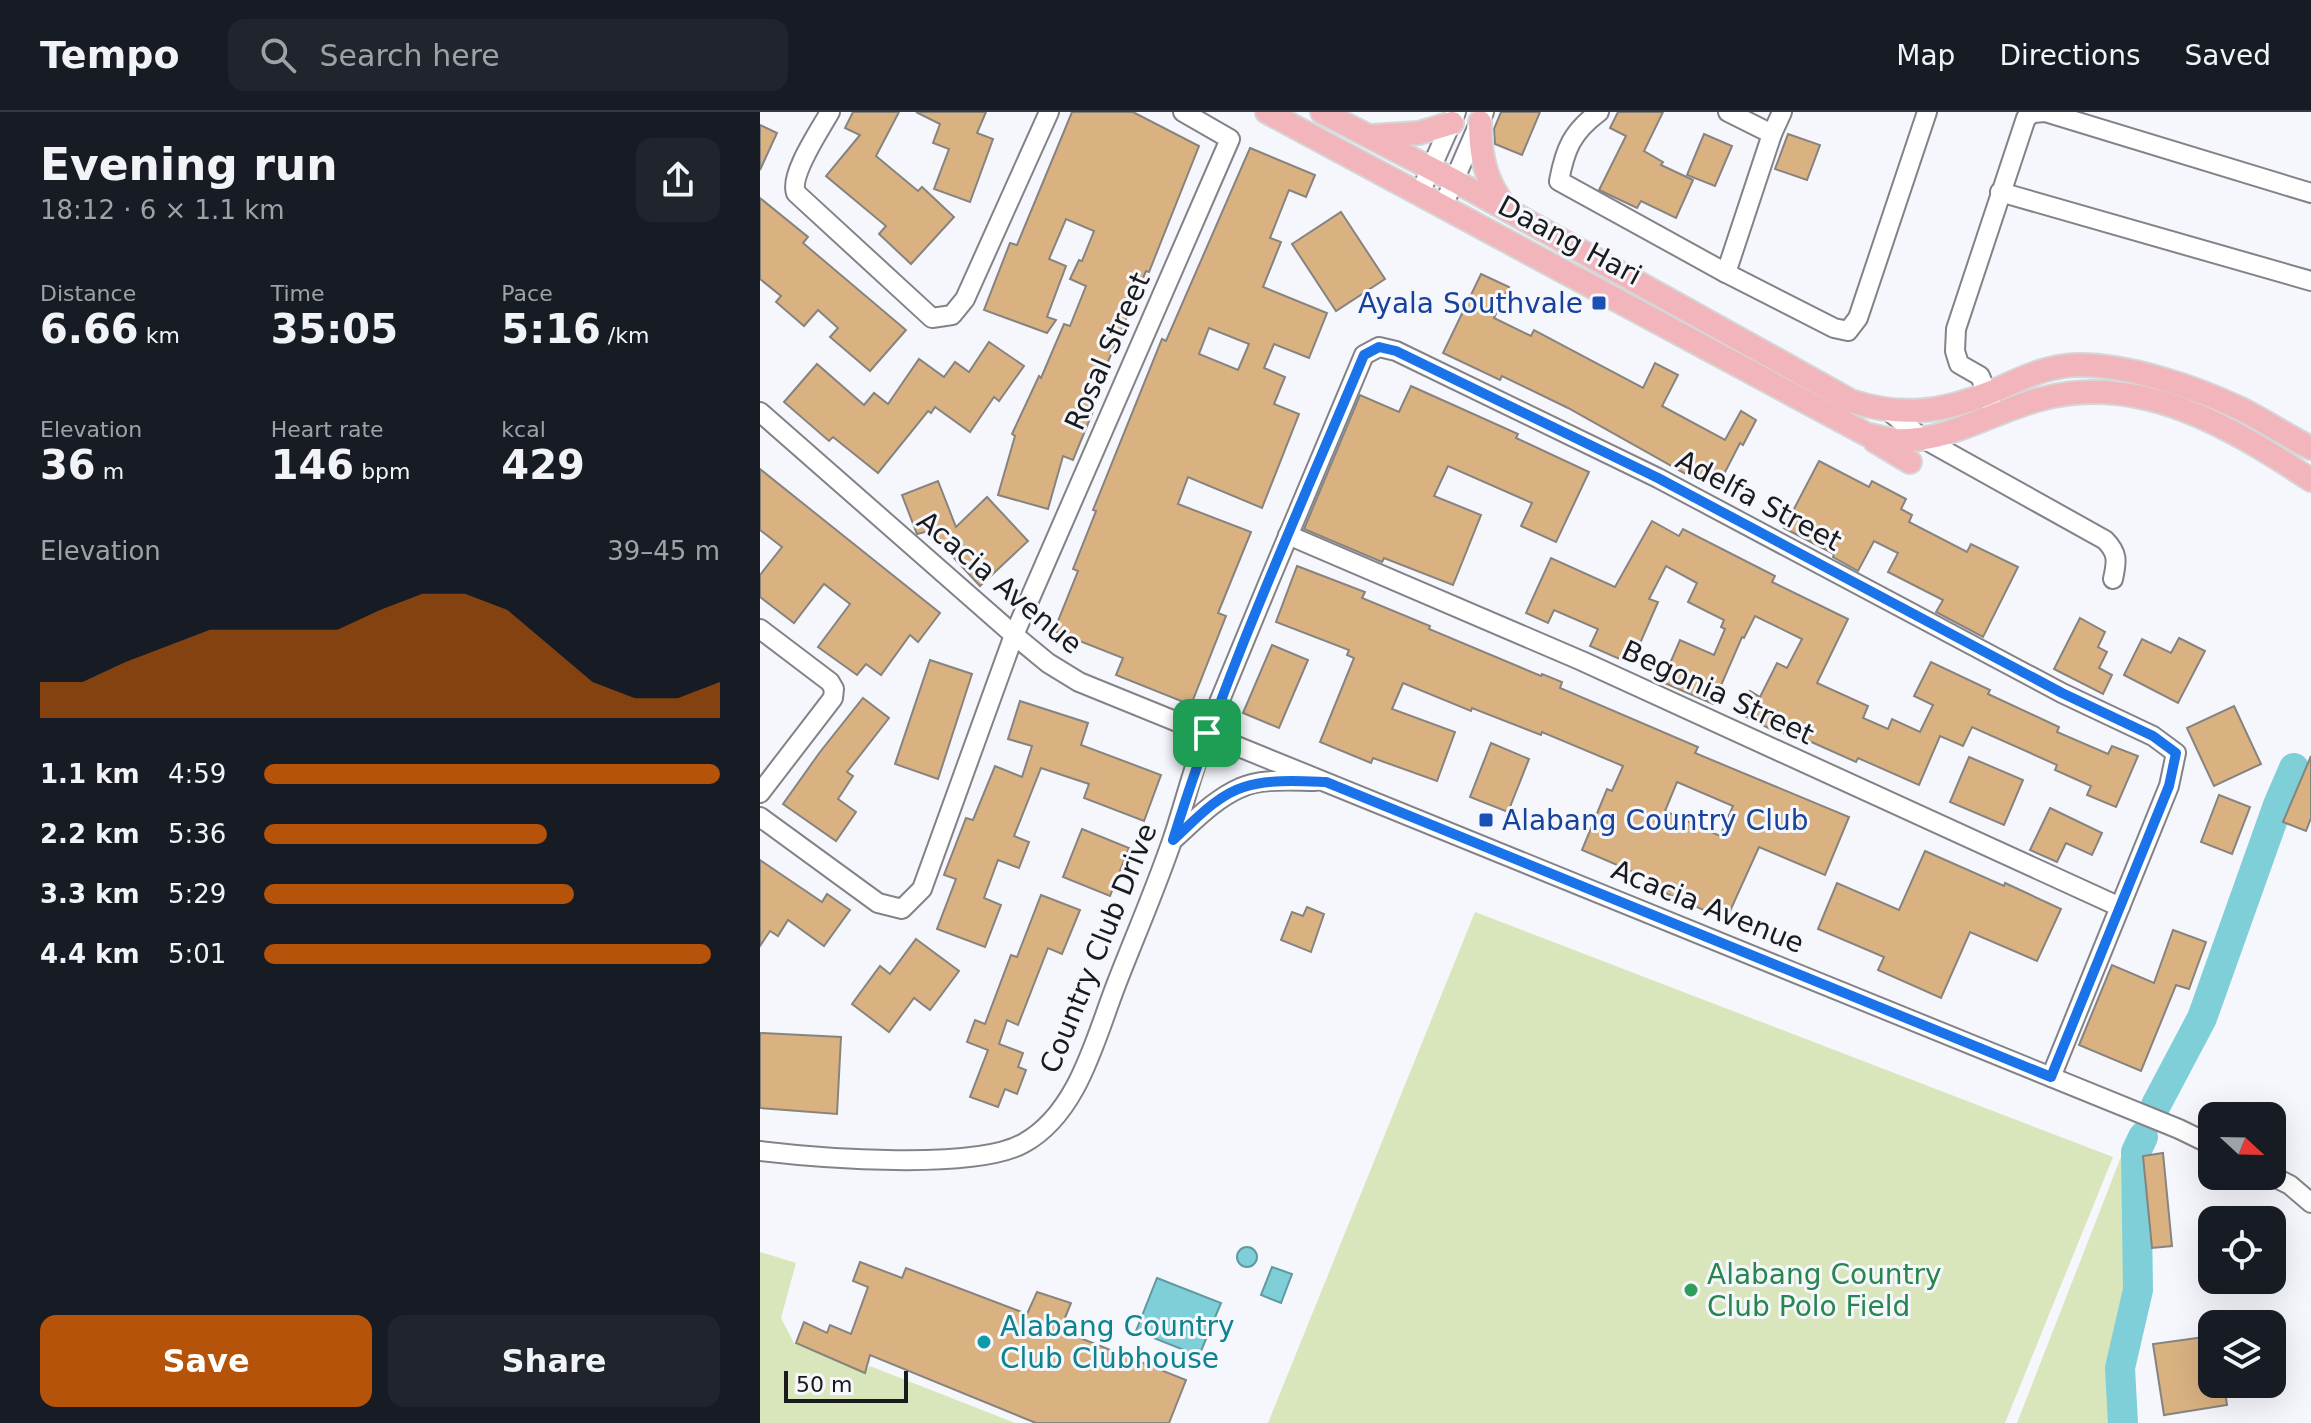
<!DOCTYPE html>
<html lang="en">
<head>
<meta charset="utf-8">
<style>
  :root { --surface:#171b24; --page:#20242c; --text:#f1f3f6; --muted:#9ea1a6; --line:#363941; --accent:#b45309 }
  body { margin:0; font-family:"DejaVu Sans",sans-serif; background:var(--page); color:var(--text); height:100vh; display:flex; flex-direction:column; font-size:30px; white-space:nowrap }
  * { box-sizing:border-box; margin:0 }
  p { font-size:26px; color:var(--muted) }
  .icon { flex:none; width:44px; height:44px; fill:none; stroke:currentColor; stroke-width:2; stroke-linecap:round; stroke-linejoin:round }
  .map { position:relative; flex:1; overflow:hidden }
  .side { display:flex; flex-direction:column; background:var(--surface); width:760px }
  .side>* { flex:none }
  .needle { width:52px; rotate:112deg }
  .tools { position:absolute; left:1438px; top:990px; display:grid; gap:16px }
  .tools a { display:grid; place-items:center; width:88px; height:88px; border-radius:16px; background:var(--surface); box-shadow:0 8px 32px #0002; font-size:40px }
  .scale { position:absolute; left:24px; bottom:20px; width:124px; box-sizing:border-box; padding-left:8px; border:4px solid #191a1c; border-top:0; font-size:22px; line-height:28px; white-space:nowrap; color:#191a1c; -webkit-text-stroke:6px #f6f7fd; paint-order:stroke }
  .pin { position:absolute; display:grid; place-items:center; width:68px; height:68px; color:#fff; margin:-34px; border-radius:16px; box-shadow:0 4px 12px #0006 }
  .round { display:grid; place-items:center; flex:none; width:84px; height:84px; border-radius:16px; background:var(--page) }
  .summary { display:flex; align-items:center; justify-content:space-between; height:136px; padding:0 40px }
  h1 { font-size:44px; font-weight:800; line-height:60px }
  .stats { display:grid; grid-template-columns:repeat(3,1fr); gap:12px; height:136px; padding:8px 40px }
  .stats div { display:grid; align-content:center }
  .stats b { font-size:40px; font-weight:800 }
  .stats small { font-size:22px; font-weight:400 }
  .stats p { font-size:22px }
  .chart { height:224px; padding:16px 40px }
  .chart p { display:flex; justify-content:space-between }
  .chart svg { width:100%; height:144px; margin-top:8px; fill:var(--accent); opacity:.7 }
  .action { display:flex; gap:16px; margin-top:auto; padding:16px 40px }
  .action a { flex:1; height:92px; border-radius:16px; background:var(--accent); color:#fff; font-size:32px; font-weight:800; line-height:92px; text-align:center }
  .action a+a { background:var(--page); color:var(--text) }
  ul { padding:0 40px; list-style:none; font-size:26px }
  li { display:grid; grid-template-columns:128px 96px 1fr; align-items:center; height:60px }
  li i { height:20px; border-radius:10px; background:var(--accent) }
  header { display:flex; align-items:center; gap:48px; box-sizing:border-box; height:112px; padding:0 40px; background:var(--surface); border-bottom:2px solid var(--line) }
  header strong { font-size:38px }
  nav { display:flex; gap:44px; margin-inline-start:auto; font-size:28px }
  .search { width:560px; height:72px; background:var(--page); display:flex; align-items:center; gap:20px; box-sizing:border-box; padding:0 28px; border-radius:16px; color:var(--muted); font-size:30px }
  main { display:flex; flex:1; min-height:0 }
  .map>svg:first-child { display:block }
  .green { fill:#d9e5ba }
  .water { fill:#7fcfd9; stroke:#6099a0; stroke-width:2 }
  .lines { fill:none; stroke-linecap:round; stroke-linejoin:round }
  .river { stroke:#7fcfd9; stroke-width:30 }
  .building { fill:#dab282; stroke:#87837f; stroke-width:2; fill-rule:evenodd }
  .minor-casing { stroke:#828388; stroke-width:22 }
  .major-casing { stroke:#d6d6d6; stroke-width:26 }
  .minor { stroke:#fff; stroke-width:18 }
  .major { stroke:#f1b5bb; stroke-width:22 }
  .route-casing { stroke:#fff; stroke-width:16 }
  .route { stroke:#1a73e8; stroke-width:10 }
  .transit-dot { fill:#1a4fb4; stroke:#f6f7fd; stroke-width:3 }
  .leisure-dot { fill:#2e9e5b; stroke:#f6f7fd; stroke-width:3 }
  .culture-dot { fill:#0f9aa8; stroke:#f6f7fd; stroke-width:3 }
  .labels { text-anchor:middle; stroke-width:6; stroke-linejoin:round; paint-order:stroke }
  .street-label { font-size:28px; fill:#191a1c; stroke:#f6f7fd }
  .transit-label { font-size:28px; fill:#164399; stroke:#f6f7fd; text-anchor:end }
  .leisure-label { font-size:28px; fill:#27864d; stroke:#f6f7fd; text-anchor:start }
  .culture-label { font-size:28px; fill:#0d838f; stroke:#f6f7fd; text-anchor:start }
</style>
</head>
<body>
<header>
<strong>Tempo</strong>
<div class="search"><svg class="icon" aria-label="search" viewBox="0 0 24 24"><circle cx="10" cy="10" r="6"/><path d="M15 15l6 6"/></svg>Search here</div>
<nav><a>Map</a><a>Directions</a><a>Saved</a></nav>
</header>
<main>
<section class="side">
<div class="summary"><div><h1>Evening run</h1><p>18:12 · 6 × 1.1 km</p></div><a class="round"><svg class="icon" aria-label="share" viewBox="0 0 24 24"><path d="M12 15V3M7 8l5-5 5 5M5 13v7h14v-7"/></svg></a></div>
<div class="stats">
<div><p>Distance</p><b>6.66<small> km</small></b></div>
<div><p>Time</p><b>35:05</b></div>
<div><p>Pace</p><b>5:16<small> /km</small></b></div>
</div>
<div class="stats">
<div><p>Elevation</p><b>36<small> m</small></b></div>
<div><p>Heart rate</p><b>146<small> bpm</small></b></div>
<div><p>kcal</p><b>429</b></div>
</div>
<div class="chart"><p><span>Elevation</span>39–45 m</p>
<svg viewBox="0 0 160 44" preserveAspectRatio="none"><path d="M0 44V33L10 33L20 27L30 22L40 17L50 17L60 17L70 17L80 11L90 6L100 6L110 11L120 22L130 33L140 38L150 38L160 33V44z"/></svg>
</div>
<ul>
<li><b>1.1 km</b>4:59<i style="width:100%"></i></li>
<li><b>2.2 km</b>5:36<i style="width:62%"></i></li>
<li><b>3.3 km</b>5:29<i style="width:68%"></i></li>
<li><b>4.4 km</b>5:01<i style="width:98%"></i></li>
</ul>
<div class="action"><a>Save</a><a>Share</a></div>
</section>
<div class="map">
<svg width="1551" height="1311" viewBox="0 0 1551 1311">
  <rect width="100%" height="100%" fill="#f6f7fd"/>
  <!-- green -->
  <g class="green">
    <polygon points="715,800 1353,1045 1245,1311 508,1311"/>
    <polygon points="1375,1009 1393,1016 1381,1045 1373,1052 1374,1179 1355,1262 1358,1311 1257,1311"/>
    <polygon points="0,1140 36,1151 21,1206 34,1231 104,1261 110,1254 255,1311 0,1311"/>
  </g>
  <!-- water -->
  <g class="water">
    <circle cx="487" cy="1145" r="10"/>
    <polygon points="512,1155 532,1162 521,1191 501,1183"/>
    <polygon points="397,1166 461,1191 439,1244 376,1219"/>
  </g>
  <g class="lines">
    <!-- river -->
    <g class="river">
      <polyline points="1396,993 1442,906 1518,693 1534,656"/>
      <polyline points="1363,1311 1360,1256 1378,1178 1376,1040 1383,1025"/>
    </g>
  </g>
  <!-- building -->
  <g class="building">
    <polygon points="93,0 139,0 116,44 158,79 162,75 194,105 151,152 119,122 126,114 66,64 100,23 85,16"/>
    <polygon points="156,0 226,0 217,21 233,27 210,90 174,77 189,37 173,31 180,12"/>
    <polygon points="312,0 373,0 439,34 389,160 386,159 329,295 334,297 313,348 303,344 288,397 238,383 255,324 252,322 279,264 281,266 304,212 310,214 326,174 310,167 319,148 322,149 334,119 306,107 289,147 306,154 287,205 296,208 287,221 224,198 250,131 257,133"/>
    <polygon points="741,0 780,0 762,43 735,32 734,17"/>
    <polygon points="858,0 903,0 884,39 903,50 901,53 933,68 916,106 881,89 877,96 839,78 866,24 850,16"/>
    <polygon points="0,13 17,21 0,58"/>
    <polygon points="944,22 972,34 955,74 927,63"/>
    <polygon points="1028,22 1060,33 1047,68 1015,57"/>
    <path d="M490,36l65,27 -9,22 -17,-7 -19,48 11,4 -18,45 64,26 -18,45 -35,-14 -10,24 21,9 -11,27 25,10 -37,94 -74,-31 -10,27 73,28 -33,81 8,3 -35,89 -75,-30 7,-17 -69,-27 24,-60 -5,-2 23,-58 -3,-1 69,-171 4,2zM449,216l40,16 -11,26 -39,-16z"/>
    <polygon points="0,86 48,125 43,131 146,218 110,259 70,225 78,216 58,198 44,214 16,190 21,184 0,167"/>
    <polygon points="581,100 625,167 576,199 532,132"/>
    <polygon points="721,162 749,175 734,206 771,224 774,218 883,276 895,251 918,263 902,294 965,328 981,299 996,308 983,333 980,331 961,368 947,361 942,371 808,296 742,264 740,268 683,241"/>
    <polygon points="229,230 264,254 239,289 234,285 210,320 175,295 171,301 168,299 118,361 73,325 69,329 24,290 57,252 104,293 114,281 128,292 159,247 184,265 195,250 209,260"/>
    <polygon points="651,274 758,322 756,326 829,360 796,430 761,414 772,391 688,354 674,384 721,403 693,473 624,446 622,450 544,417 600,283 639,300"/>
    <polygon points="1059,349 1109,375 1112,369 1146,387 1141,397 1152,403 1149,410 1207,440 1211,432 1258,455 1223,525 1176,500 1183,488 1128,460 1138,441 1114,429 1098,459 1073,445 1074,442 1024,416"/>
    <polygon points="0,357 180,501 158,530 150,523 121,563 106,552 97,563 58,535 90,492 64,472 34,511 0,485 0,463 22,435 0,418"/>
    <polygon points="178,369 196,415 227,385 268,429 220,474 169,419 157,422 142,383"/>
    <polygon points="892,409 919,424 923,417 1015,464 1012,470 1088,507 1057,571 1108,594 1103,606 1128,617 1132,607 1160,620 1173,593 1154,584 1171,550 1230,578 1228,582 1299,615 1297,620 1348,642 1352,634 1378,644 1356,695 1327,683 1331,674 1295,658 1297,653 1212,615 1203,634 1180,624 1159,673 1098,646 1096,650 1038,624 1037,628 1013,616 1012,618 979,601 990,579 1000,585 1017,551 1027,556 1042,527 995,504 984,526 982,525 953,592 902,570 920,528 954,543 965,517 961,515 964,508 928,490 937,471 906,454 889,487 898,490 871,552 830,534 838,517 794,498 788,511 766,501 791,446 855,475"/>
    <path d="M537,454l68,26 -3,6 68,28 -1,3 112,47 1,-2 20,8 -2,6 138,59 -3,6 154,64 -24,58 -66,-28 -33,73 -72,-32 3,-6 -75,-32 25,-61 5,2 11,-25 -81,-34 -1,3 -69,-27 -1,3 -68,-28 -11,26 63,23 -18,49 -64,-23 -2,5 -51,-21 34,-84 -7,-3 2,-5 -73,-28zM917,670l56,24 -13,30 -55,-25z"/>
    <polygon points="1320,506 1345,520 1338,535 1347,540 1339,556 1352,563 1343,582 1294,557"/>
    <polygon points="1419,526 1445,539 1418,591 1364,563 1382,527 1411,541"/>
    <polygon points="512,533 548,548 519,616 483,601"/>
    <polygon points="170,548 212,562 178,667 135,652"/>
    <polygon points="103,586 129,606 87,660 93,664 78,687 96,700 76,729 23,692 60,640"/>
    <polygon points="260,589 328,611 321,633 401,663 384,709 324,686 329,672 281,656 254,724 269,730 259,756 238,748 224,786 241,793 225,835 177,817 196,767 184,763 206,706 213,708 235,654 262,665 272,634 248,627"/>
    <polygon points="1474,594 1501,652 1454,674 1427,616"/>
    <polygon points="731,631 769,647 748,700 710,685"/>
    <polygon points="1551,644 1551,706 1546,719 1523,710"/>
    <polygon points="1209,645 1263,668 1244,713 1190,690"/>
    <polygon points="1459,683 1490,695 1472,742 1441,730"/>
    <polygon points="1290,696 1342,721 1332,743 1306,731 1297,750 1270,738"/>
    <polygon points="322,717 369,736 350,784 303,765"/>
    <polygon points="1165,739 1244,774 1245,771 1301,797 1277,849 1210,820 1181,886 1118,858 1124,845 1058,817 1077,771 1139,798"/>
    <polygon points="0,748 62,790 67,782 90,798 64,834 28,808 18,824 10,819 0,834"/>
    <polygon points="281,783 320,798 302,842 288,836 258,913 247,908 239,932 263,941 258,955 266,958 257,982 245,977 238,995 210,985 228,938 207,930 215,908 225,912 251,843 257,845"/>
    <polygon points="547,795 564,802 551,840 521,828 532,800 543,804"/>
    <polygon points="1413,818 1446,830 1429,877 1416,873 1381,959 1319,933 1352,853 1394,871"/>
    <polygon points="156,827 199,859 170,898 154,886 129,920 92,892 120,854 130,862"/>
    <polygon points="0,921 81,925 77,1002 0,996"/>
    <polygon points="1403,1041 1412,1134 1392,1136 1383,1044"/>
    <polygon points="100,1150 142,1166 146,1156 267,1202 277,1180 311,1191 300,1218 426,1268 409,1311 276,1311 110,1243 105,1261 36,1231 44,1210 67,1221 70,1213 91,1222 108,1175 93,1169"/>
    <polygon points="1452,1224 1452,1272 1464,1272 1467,1293 1404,1303 1393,1232"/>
  </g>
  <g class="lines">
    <!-- minor casing -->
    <g class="minor-casing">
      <g id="minor">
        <path d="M70,0c-10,18 -41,63 -34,81l136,125 20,-3 13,-16 84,-187"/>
        <path d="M839,0c-27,20 -34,37 -40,69l167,92 108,55 14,3 10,-13 69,-206"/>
        <polyline points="968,0 1012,22"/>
        <polyline points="1240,80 1551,169"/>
        <polyline points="660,81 696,0"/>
        <polyline points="683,94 724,0"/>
        <polyline points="966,161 1012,22 1022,0"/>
        <polyline points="1232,294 1220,264 1199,252 1195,239 1196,217 1266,6 1273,1 1285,0 1551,81"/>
        <polyline points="0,300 254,523 288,551 319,570 1419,1017 1452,1033"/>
        <path d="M1130,300l32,26 183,102c13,13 12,21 8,39"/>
        <polyline points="528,423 822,549 1360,795"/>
        <polyline points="0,517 70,570 74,577 73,586 0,681"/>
        <polyline points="0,705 118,791 142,797 162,777 254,523 470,27 423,0"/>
        <path d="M415,726c20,-18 40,-39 65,-50 21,-10 52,-7 75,-7"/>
        <path d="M0,1039c58,7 215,20 264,-8 54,-30 71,-104 92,-158 19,-49 40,-97 57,-147 12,-36 21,-73 35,-109 51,-125 104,-250 156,-374l15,-8 17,4 262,127 404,215 91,43 23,17 -7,33 -118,291"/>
        <polyline points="1512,1064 1530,1073 1551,1091"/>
      </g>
    </g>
    <!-- major casing -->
    <g class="major-casing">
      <g id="major">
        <path d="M507,0l599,322c9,2 20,5 29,6 52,3 98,-29 146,-41 99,-27 190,28 270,81"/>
        <path d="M562,0l133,69 396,220c49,16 90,12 138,-8 28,-12 55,-27 87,-28 51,-1 119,22 165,44 24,12 46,27 70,39"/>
        <path d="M720,10c0,32 5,60 26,85"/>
        <polyline points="611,24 659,21 692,11"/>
        <polyline points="1115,329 1150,350"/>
      </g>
    </g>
    <!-- minor -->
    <use href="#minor" class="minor"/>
    <!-- major -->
    <use href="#major" class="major"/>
  </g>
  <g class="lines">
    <!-- route casing -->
    <g class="route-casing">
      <path id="route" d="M619,235l17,4 262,127 404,215 91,43 23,17 -7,33 -118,291 -725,-295c-27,-1 -56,-3 -82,5 -27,8 -51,35 -71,53 51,-166 124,-325 191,-485z"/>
    </g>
    <!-- route -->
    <use href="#route" class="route"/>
  </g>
  <!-- markers -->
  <g class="transit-dot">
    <rect x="831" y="183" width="16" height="16" rx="4"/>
    <rect x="718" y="700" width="16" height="16" rx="4"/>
  </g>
  <circle class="leisure-dot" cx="931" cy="1178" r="8"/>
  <circle class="culture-dot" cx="224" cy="1230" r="8"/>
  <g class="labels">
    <!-- street labels -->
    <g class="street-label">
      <text transform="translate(810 128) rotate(28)" y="10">Daang Hari</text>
      <text transform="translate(347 239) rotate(-66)" y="10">Rosal Street</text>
      <text transform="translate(999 388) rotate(28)" y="10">Adelfa Street</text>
      <text transform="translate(240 470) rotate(40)" y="10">Acacia Avenue</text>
      <text transform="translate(958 580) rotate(25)" y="10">Begonia Street</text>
      <text transform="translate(948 794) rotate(22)" y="10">Acacia Avenue</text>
      <text transform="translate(338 836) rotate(-68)" y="10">Country Club Drive</text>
    </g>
    <!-- transit labels -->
    <g class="transit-label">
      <text x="823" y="201">Ayala Southvale</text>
      <text x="742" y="718" text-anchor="start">Alabang Country Club</text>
    </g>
    <!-- leisure labels -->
    <g class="leisure-label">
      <text x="947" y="1172">Alabang Country<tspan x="947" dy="32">Club Polo Field</tspan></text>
    </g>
    <!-- culture labels -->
    <g class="culture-label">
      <text x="240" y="1224">Alabang Country<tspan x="240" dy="32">Club Clubhouse</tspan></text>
    </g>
  </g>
</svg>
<div class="tools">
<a><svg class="needle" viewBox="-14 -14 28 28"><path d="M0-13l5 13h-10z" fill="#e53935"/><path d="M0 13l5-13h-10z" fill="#9ea1a6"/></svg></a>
<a><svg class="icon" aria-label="locate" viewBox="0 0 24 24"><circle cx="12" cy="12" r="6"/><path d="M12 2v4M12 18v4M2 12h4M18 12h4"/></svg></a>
<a><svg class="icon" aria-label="layers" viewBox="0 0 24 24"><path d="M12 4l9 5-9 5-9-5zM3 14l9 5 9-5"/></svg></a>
</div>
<div class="scale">50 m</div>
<div class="pin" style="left:447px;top:621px;background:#1e9e55"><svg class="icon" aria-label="arrive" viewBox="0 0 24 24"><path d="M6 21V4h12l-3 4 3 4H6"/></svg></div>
</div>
</main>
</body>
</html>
